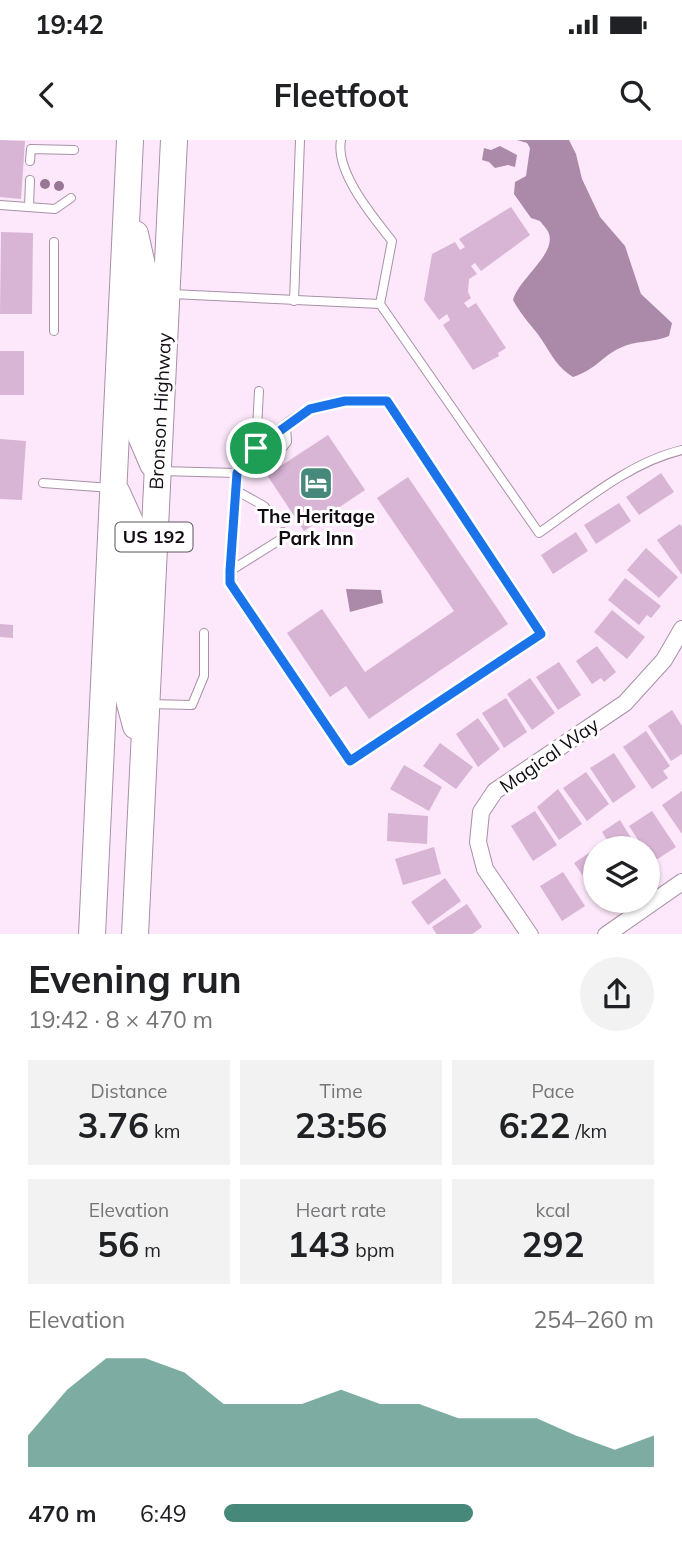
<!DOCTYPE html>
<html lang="en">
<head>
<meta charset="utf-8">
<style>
  :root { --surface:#fff; --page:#f2f2f2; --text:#202124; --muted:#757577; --accent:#46897b }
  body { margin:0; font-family:Mulish,sans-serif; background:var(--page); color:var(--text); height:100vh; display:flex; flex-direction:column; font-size:26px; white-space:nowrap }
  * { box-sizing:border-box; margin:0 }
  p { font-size:23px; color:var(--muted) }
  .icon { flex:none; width:38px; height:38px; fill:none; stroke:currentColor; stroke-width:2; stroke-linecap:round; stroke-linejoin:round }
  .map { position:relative; height:794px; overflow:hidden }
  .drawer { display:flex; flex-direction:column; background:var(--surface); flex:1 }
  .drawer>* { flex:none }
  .buttons { position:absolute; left:583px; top:696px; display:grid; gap:14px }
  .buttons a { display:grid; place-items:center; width:77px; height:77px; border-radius:50%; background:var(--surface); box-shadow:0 2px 5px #0004; font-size:35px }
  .pin { position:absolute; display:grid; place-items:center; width:60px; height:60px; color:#fff; margin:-30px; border:4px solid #fff; border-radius:50%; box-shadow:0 2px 7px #0007 }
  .round { display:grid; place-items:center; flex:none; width:74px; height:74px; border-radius:37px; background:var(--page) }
  .headline { display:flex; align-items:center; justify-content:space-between; height:119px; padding:0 28px }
  h1 { font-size:38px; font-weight:700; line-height:52px }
  .metrics { display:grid; grid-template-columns:repeat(3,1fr); gap:10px; height:119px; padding:7px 28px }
  .metrics div { display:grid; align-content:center; border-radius:0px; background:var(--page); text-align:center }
  .metrics b { font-size:35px; font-weight:700 }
  .metrics small { font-size:19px; font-weight:400 }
  .metrics p { font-size:19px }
  .chart { height:196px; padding:14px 28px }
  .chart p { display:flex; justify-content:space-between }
  .chart svg { width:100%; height:126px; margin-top:7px; fill:var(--accent); opacity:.7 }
  ul { padding:0 28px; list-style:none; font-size:23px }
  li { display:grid; grid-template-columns:112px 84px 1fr; align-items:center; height:52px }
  li i { height:18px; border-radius:9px; background:var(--accent) }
  .status { display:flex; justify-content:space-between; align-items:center; height:49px; padding:0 35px; background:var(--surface); direction:ltr }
  .status svg { height:19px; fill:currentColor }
  header { display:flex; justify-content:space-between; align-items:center; height:91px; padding:0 28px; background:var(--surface); font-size:32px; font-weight:700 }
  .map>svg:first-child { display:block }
  .water { fill:#ab89a9 }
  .building { fill:#d8b4d5 }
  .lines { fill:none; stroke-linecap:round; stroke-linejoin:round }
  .service-casing { stroke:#a890a6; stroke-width:10 }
  .minor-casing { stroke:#a890a6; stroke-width:18 }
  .trunk-casing { stroke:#a890a6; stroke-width:28 }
  .service { stroke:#fff; stroke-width:8 }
  .minor { stroke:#fff; stroke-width:16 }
  .trunk { stroke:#fff; stroke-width:26 }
  .tree { fill:#987696 }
  .route-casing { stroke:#fff; stroke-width:14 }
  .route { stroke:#1a73e8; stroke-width:9 }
  .labels { text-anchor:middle; stroke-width:6; stroke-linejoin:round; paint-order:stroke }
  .shield { fill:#fff; stroke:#5a545a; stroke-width:2 }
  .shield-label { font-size:18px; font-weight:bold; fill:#130b13 }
  .street-label { font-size:19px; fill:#130b13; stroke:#fff }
  .poi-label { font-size:19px; font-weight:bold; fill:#130b13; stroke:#fff }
</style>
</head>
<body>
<div class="status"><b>19:42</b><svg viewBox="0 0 49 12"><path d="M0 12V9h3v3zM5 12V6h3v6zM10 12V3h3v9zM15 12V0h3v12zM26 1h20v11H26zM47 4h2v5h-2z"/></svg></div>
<header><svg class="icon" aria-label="back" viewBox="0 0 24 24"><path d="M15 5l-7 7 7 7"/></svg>Fleetfoot<svg class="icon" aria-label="search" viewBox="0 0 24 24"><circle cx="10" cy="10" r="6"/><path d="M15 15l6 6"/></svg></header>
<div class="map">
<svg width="682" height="795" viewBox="0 0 682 795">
  <rect width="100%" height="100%" fill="#fde8fb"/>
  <!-- water -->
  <g class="water">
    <path d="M517,0h52l7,14 6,25 18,38 25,29 16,48 31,29 -3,13c-16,7 -34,4 -49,12 -18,8 -23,21 -47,29 -18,-11 -24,-28 -36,-44 -9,-11 -17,-20 -24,-33 5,-20 43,-46 36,-66 -1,-4 -6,-9 -9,-13l-9,-3 -17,-24 1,-12 11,-6 4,-28 -3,-5z"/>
    <polygon points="500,6 517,15 515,27 508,25 495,28 489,22 482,20 484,8 491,10"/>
    <polygon points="346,449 381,450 383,463 350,472"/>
  </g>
  <!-- building -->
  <g class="building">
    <polygon points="0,0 25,1 21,59 0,57"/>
    <polygon points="511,67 530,95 481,131 475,123 471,126 477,134 469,139 468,152 471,158 464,163 468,168 476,163 506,208 498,213 499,216 473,230 443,185 450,180 447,174 439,180 424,160 432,114 455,102 460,110 465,107 459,99"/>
    <polygon points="1,92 33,93 32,174 0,174"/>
    <rect x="0" y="211" width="24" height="44"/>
    <polygon points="328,295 365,350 304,391 267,335"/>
    <polygon points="0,299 26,301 22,360 0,359"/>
    <polygon points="661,333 674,352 639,375 626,357"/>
    <polygon points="408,337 508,484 369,579 346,546 330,557 287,493 322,469 365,532 454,471 377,358"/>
    <polygon points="619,363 631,381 596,404 584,385"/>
    <polygon points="680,384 682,387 682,435 657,400"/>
    <polygon points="576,392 588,411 553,434 541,415"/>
    <polygon points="646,408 678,437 659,458 627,430"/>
    <polygon points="625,438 661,466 651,478 647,475 639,485 608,460"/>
    <polygon points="612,470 645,497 627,519 594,492"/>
    <polygon points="0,484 13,485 13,498 0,497"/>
    <polygon points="597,506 616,532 604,542 601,538 592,544 576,521"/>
    <polygon points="559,522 581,555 558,570 536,537"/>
    <polygon points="530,538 555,573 532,590 507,554"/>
    <polygon points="506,558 527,592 504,608 482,573"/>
    <polygon points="672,570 682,586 682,614 671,621 648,586"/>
    <polygon points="478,578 500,609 478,627 456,594"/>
    <polygon points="646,591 670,626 663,631 668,638 652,649 623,607"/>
    <polygon points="440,603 473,627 456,649 423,626"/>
    <polygon points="614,613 636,647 613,663 590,628"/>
    <polygon points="404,625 442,647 429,671 390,649"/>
    <polygon points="586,632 609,664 587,681 563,648"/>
    <polygon points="558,649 582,684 559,700 537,667"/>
    <polygon points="682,651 682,694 662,665"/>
    <polygon points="535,671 557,705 533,721 511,686"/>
    <polygon points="652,671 676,707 653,722 648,709 644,709 629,686"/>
    <polygon points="388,673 428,676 427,704 387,701"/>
    <polygon points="620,680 638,709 605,709 602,703 607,700 602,692"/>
    <polygon points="434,707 441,734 403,745 395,719"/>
    <polygon points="595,709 595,753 574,723"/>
    <polygon points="563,732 585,766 562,781 540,746"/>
    <polygon points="445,738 461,761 428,785 411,762"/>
    <polygon points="467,764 482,787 471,795 437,795 432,787"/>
  </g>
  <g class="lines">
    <!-- service casing -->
    <g class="service-casing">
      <g id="service">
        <polyline points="30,21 31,9 74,10"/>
        <polyline points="0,65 55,69 71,58"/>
        <polyline points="29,67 30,40"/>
        <path d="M172,154l208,10 12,-63c-19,-24 -57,-69 -51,-101"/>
        <polyline points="294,161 300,0"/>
        <path d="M380,164l159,229c43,-30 91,-71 143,-83"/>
        <polyline points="54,191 54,102"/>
        <polyline points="283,307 287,302 286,286"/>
        <polyline points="256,308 259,251"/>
        <polyline points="244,323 261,320 270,315"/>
        <path d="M160,331l77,2c16,-21 49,-55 74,-64 24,-10 51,-8 76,-8l154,233 -191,127 -120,-178 7,-110"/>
        <polyline points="43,343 111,348"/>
        <polyline points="237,351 264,366 272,377"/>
        <polyline points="230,431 278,401 285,396 283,392"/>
        <polyline points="148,564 192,565 204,536 204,493"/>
      </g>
    </g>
    <!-- minor casing -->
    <g class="minor-casing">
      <g id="minor">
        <polyline points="530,795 485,729 478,702 481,672 495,651 625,563 664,520 682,489"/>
        <polyline points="606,795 682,742"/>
      </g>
    </g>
    <!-- trunk casing -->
    <g class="trunk-casing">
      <g id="trunk">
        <polyline points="135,94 146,143 138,278 141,296 153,324"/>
        <polyline points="117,353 131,384 132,399 124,541 136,586"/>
        <polyline points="92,795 130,0"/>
        <polyline points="135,795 174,0"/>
      </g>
    </g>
    <!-- service -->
    <use href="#service" class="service"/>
    <!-- minor -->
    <use href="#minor" class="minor"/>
    <!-- trunk -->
    <use href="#trunk" class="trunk"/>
  </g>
  <!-- trees -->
  <g class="tree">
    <circle cx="45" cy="44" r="5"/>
    <circle cx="59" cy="46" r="5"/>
  </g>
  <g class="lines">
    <!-- route casing -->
    <g class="route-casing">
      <polygon id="route" points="345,261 387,261 541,494 350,621 230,443 230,431 237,333 256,308 310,269"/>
    </g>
    <!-- route -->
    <use href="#route" class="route"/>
  </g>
  <!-- icons -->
  <defs>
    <g id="hotel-square" transform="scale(1.75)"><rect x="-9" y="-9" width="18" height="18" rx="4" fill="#46897b" stroke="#fff"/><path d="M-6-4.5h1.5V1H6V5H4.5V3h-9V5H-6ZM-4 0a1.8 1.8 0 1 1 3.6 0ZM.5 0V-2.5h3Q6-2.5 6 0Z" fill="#fff"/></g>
  </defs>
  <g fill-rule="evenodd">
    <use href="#hotel-square" x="316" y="343"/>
  </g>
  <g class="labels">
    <!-- shield labels -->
    <rect class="shield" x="115.5" y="382.5" width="77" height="29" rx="5"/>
    <g class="shield-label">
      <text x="154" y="403">US 192</text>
    </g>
    <!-- street labels -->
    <g class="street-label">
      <text transform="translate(160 271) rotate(-87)" y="7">Bronson Highway</text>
      <text transform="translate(549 615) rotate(-35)" y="7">Magical Way</text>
    </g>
    <!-- poi labels -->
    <g class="poi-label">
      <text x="316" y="383">The Heritage<tspan x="316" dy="22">Park Inn</tspan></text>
    </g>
  </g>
</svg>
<div class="buttons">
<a><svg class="icon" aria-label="layers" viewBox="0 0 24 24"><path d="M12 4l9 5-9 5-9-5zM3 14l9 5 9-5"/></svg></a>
</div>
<div class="pin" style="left:256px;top:308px;background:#1e9e55"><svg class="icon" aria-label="arrive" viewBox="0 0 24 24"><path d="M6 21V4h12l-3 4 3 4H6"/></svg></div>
</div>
<section class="drawer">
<div class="headline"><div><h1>Evening run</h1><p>19:42 · 8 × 470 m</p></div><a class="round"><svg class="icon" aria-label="share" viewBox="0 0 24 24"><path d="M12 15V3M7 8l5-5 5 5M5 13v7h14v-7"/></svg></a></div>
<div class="metrics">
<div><p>Distance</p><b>3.76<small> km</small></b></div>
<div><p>Time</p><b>23:56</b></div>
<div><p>Pace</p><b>6:22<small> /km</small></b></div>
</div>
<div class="metrics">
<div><p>Elevation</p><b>56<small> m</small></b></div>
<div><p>Heart rate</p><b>143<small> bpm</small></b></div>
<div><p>kcal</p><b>292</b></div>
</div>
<div class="chart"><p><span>Elevation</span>254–260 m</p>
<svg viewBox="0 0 160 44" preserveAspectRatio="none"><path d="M0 44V33L10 17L20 6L30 6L40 11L50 22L60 22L70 22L80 17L90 22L100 22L110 27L120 27L130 27L140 33L150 38L160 33V44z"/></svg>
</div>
<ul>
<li><b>470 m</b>6:49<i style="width:58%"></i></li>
</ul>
</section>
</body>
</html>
